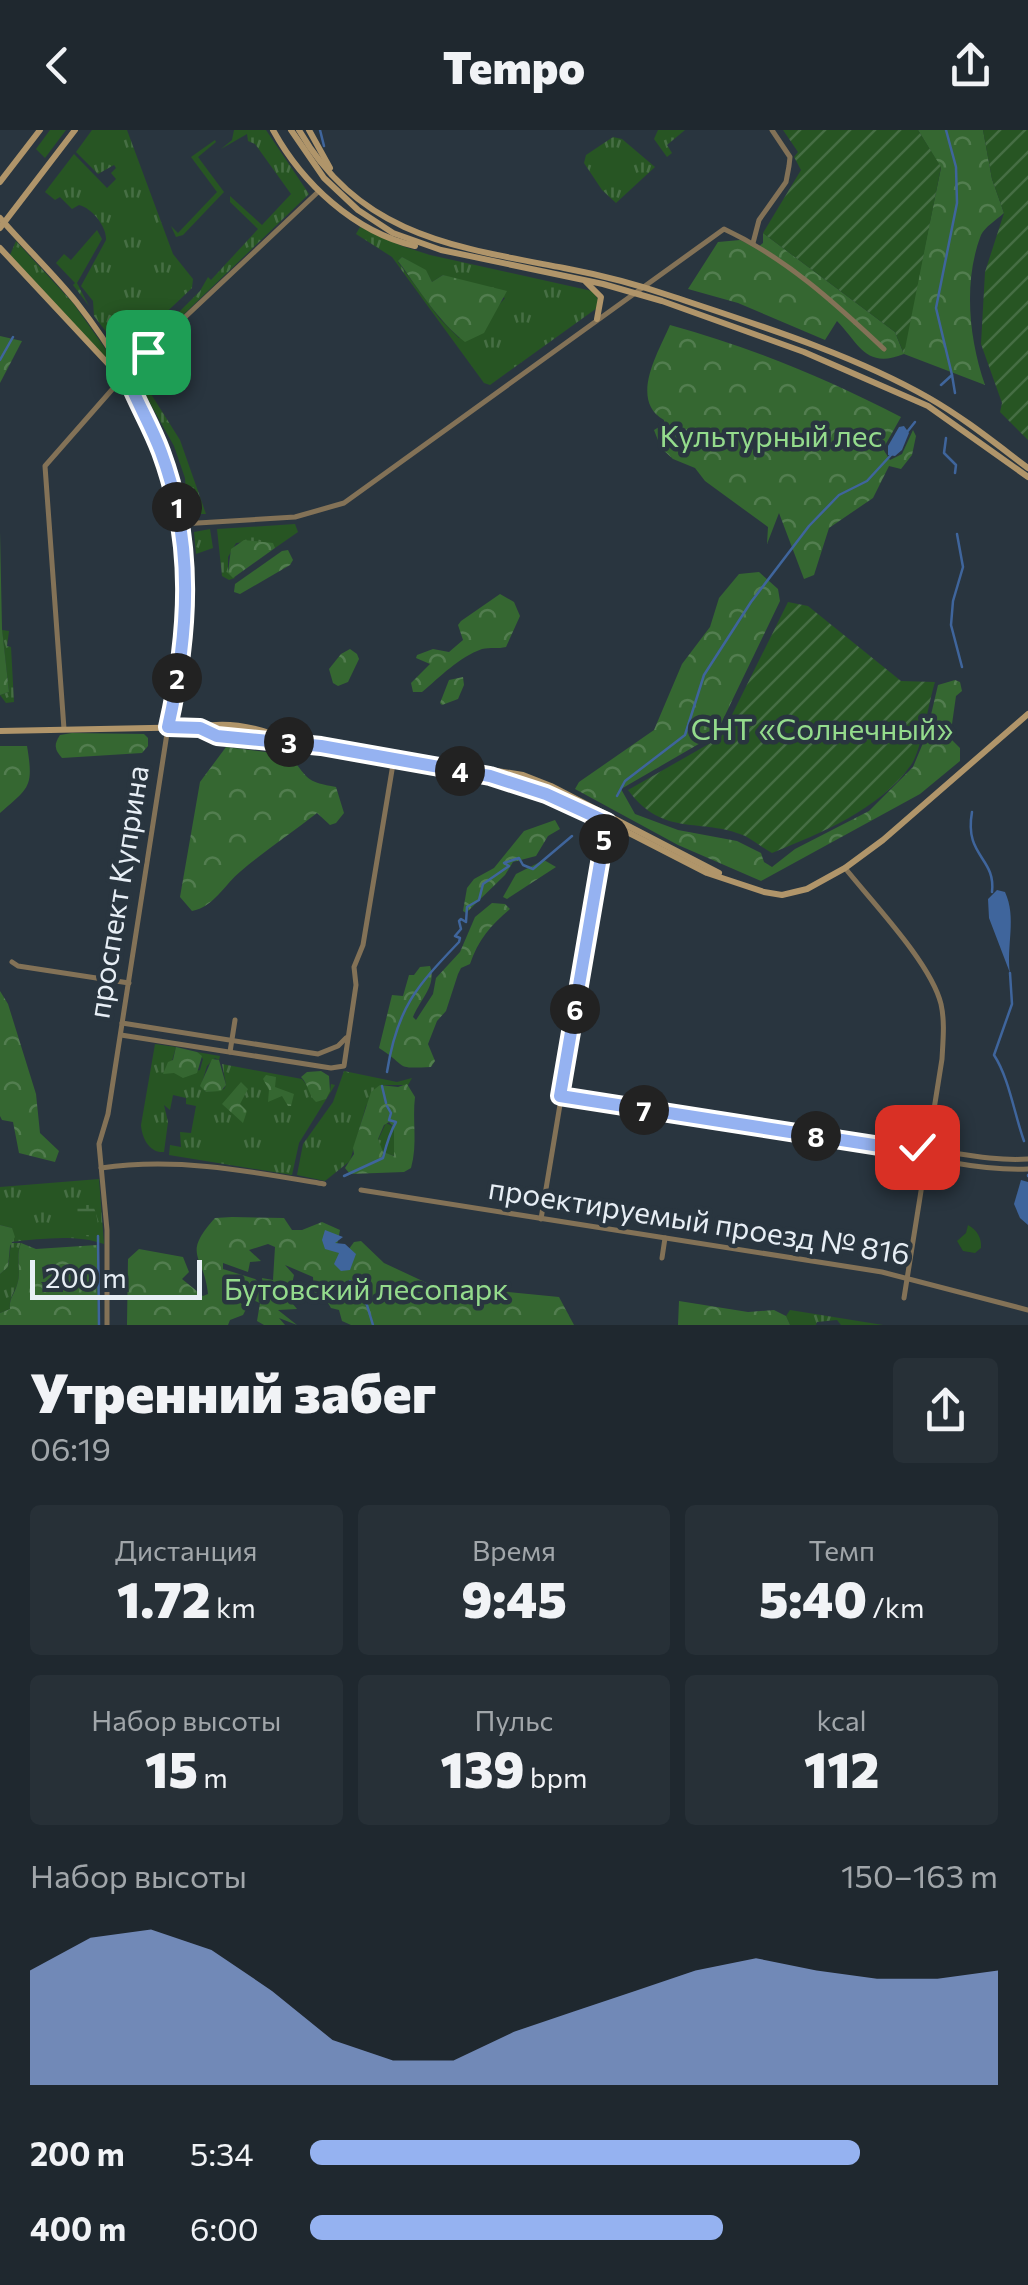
<!DOCTYPE html>
<html lang="ru">
<head>
<meta charset="utf-8">
<style>
  :root { --surface:#1f282f; --page:#273037; --text:#f1f3f6; --muted:#a1a6aa; --accent:#95b2f1 }
  body { margin:0; font-family:Commissioner,sans-serif; background:var(--page); color:var(--text); height:100vh; display:flex; flex-direction:column; font-size:38px; white-space:nowrap }
  * { box-sizing:border-box; margin:0 }
  p { font-size:32px; color:var(--muted) }
  .icon { flex:none; width:55px; height:55px; fill:none; stroke:currentColor; stroke-width:2; stroke-linecap:round; stroke-linejoin:round }
  .map { position:relative; height:1195px; overflow:hidden }
  .drawer { display:flex; flex-direction:column; background:var(--surface); flex:1 }
  .drawer>* { flex:none }
  .scale { position:absolute; left:30px; bottom:25px; width:172px; box-sizing:border-box; padding-left:10px; border:5px solid #e7eef5; border-top:0; font-size:28px; line-height:35px; white-space:nowrap; color:#e7eef5; -webkit-text-stroke:8px #29353f; paint-order:stroke }
  .pin { position:absolute; display:grid; place-items:center; width:85px; height:85px; color:#fff; margin:-42px; border-radius:20px; box-shadow:0 5px 15px #0006 }
  .km { position:absolute; width:50px; height:50px; margin:-25px; border-radius:50%; background:#222; color:#fff; font-size:28px; line-height:50px; text-align:center }
  .round { display:grid; place-items:center; flex:none; width:105px; height:105px; border-radius:10px; background:var(--page) }
  .headline { display:flex; align-items:center; justify-content:space-between; height:170px; padding:0 30px }
  h1 { font-size:55px; font-weight:800; line-height:75px }
  .figures { display:grid; grid-template-columns:repeat(3,1fr); gap:15px; height:170px; padding:10px 30px }
  .figures div { display:grid; align-content:center; border-radius:10px; background:var(--page); text-align:center }
  .figures b { font-size:50px; font-weight:800 }
  .figures small { font-size:28px; font-weight:400 }
  .figures p { font-size:28px }
  .chart { height:280px; padding:20px 30px }
  .chart p { display:flex; justify-content:space-between }
  .chart svg { width:100%; height:180px; margin-top:10px; fill:var(--accent); opacity:.7 }
  ul { padding:0 30px; list-style:none; font-size:32px }
  li { display:grid; grid-template-columns:160px 120px 1fr; align-items:center; height:75px }
  li i { height:25px; border-radius:12px; background:var(--accent) }
  header { display:flex; justify-content:space-between; align-items:center; height:130px; padding:0 30px; background:var(--surface); font-size:45px; font-weight:800 }
  .map>svg:first-child { display:block }
  .grass { fill:url(#grass-tufts); fill-rule:evenodd }
  .forest { fill:url(#forest-crowns); fill-rule:evenodd }
  .wetland { fill:url(#wetland-marsh) }
  .park { fill:#275523 }
  .garden { fill:url(#garden-furrows) }
  .water { fill:#3f659c }
  .lines { fill:none; stroke-linecap:round; stroke-linejoin:round }
  .stream { stroke:#3f659c; stroke-width:2.5 }
  .street { stroke:#837257; stroke-width:5 }
  .secondary { stroke:#b0956a; stroke-width:6 }
  .route-casing { stroke:#fff; stroke-width:20 }
  .route { stroke:#95b2f1; stroke-width:12 }
  .labels { text-anchor:middle; stroke-width:9; stroke-linejoin:round; paint-order:stroke }
  .park-label { font-size:30px; fill:#94db8c; stroke:#29353f }
  .street-label { font-size:30px; fill:#e7eef5; stroke:#29353f }
</style>
</head>
<body>
<header><svg class="icon" aria-label="back" viewBox="0 0 24 24"><path d="M15 5l-7 7 7 7"/></svg>Tempo<svg class="icon" aria-label="share" viewBox="0 0 24 24"><path d="M12 15V3M7 8l5-5 5 5M5 13v7h14v-7"/></svg></header>
<div class="map">
<svg width="1028" height="1195" viewBox="0 0 1028 1195">
  <defs>
    <pattern id="grass-tufts" width="24" height="20" patternUnits="userSpaceOnUse" patternTransform="scale(2.5)"><rect width="24" height="20" fill="#275523"/><path d="M3 7l-1-3M5 7V3M7 7l1-3M15 17l-1-3M17 17v-4M19 17l1-3" fill="none" stroke="#466e44"/></pattern>
    <pattern id="forest-crowns" width="20" height="18" patternUnits="userSpaceOnUse" patternTransform="scale(2.5)"><rect width="20" height="18" fill="#356731"/><path d="M2 6a3 3 0 1 1 6 0M12 15a3 3 0 1 1 6 0" fill="none" stroke="#527d4f"/></pattern>
    <pattern id="wetland-marsh" width="20" height="14" patternUnits="userSpaceOnUse" patternTransform="scale(2.5)"><rect width="20" height="14" fill="#275523"/><path d="M1 5h8M5 5V1M11 12h8M15 12V8" fill="none" stroke="#466e44"/></pattern>
    <pattern id="garden-furrows" width="10" height="10" patternUnits="userSpaceOnUse" patternTransform="scale(2.5)"><rect width="10" height="10" fill="#275523"/><path d="M-1 1l2-2M0 10L10 0M9 11l2-2" fill="none" stroke="#466e44"/></pattern>
  </defs>
  <rect width="100%" height="100%" fill="#29353f"/>
  <!-- grass -->
  <g class="grass">
    <polygon points="50,0 66,0 45,28 36,19"/>
    <path d="M92,0h35l46,124 20,25 -1,9 -38,36 -7,-5 -19,14 10,21 -11,5 -33,-43 -1,-15 -12,-15 25,-46c1,-13 -14,-32 -27,-35l-7,4 -12,-12 -5,3 -10,-8 29,-38 33,34 9,-9 -5,-6 5,-5 -2,-3 -16,9 -22,-22z"/>
    <polygon points="234,0 266,0 309,64 156,211 149,212 200,161 208,147 211,150 258,99 230,72 230,66 262,95 291,64 255,14 248,11 247,4 221,19 232,10"/>
    <polygon points="658,0 685,0 667,15 672,23 667,27 654,9"/>
    <polygon points="613,7 622,9 655,37 616,73 602,60 584,33 586,25"/>
    <polygon points="215,10 216,12 198,27 224,62 183,105 176,107 171,96 178,103 217,62 191,27"/>
    <path d="M360,97l42,19 28,9 162,36 6,8 -1,9 -107,77 -6,-2 -92,-126 -36,-23zM402,127l24,14 6,11 11,-7 62,23 -34,39 -12,1 -19,-19 -42,-57z"/>
    <polygon points="97,100 102,109 77,153 89,176 73,155 75,153 56,133 64,124 71,130"/>
    <polygon points="16,111 73,173 117,235 114,237 10,125"/>
    <polygon points="139,245 180,310 206,384 193,384 187,379 185,348 174,316 136,248"/>
    <polygon points="295,394 298,402 275,418 254,411 236,413 228,427 228,440 235,448 229,450 222,446 217,399"/>
    <polygon points="210,399 213,418 196,424 194,402"/>
    <polygon points="2,500 9,501 7,516 11,517 14,572 6,573 0,565 9,562"/>
    <path d="M155,914l21,3 -4,14 4,13 24,-4 3,-11 -6,-7 23,4 -1,4 -4,-2 -8,8 -6,20 5,6 18,-3 2,-4 -4,-21 80,15 8,10 20,2 1,-7 4,1 -36,58 -7,32 -123,-20 1,-10 11,2 -1,-15 11,1 5,-27 -10,-2v-6l-13,-3 -3,15 -6,-5 4,17 -4,30c-15,1 -22,-14 -23,-27z"/>
    <polygon points="344,941 397,952 412,948 408,955 380,955 366,976 350,1031 325,1051 297,1045 303,1014 333,972"/>
    <polygon points="386,993 394,997 395,1026 382,1022 378,1010"/>
    <path d="M99,1049l5,65c-29,-10 -63,-5 -93,-2l1,-14 -12,-3v-38z"/>
    <path d="M11,1113h10c-6,15 1,28 -4,42 -4,10 -8,13 -7,24l-10,4v-39l8,-7z"/>
    <polygon points="790,1180 883,1195 841,1195 837,1190 817,1192 816,1195 790,1195 786,1186"/>
  </g>
  <!-- forest -->
  <g class="forest">
    <path d="M918,0h65l9,49 12,34c-8,7 -19,14 -23,22 -18,47 -12,104 4,150l-81,-31c-38,15 -44,-9 -67,-33l-12,19 -87,-37 -50,-14 30,-47 22,-2 17,8 6,-5v-10l132,99 8,20 38,-184z"/>
    <path d="M402,127l24,13 6,12 11,-7 64,16 -23,42 -19,9c-28,-22 -46,-53 -67,-81z"/>
    <path d="M670,195c83,23 154,52 231,92l-18,32 7,11 12,-6 11,-24 3,6 -4,19 -11,14 -12,-3 -16,32 -44,30 -15,47 -10,4 -25,-66 -12,31 1,-17 -63,-46 -10,-13 -22,-9 -12,-11 -7,-18 10,-6v-4c-35,-20 -6,-67 6,-95z"/>
    <polygon points="0,206 22,211 0,253"/>
    <polygon points="0,402 2,499 9,562 0,565"/>
    <polygon points="244,410 273,413 275,418 233,448 228,443 231,419"/>
    <polygon points="288,420 293,430 290,435 240,464 234,462 235,454 282,421"/>
    <polygon points="759,442 778,459 780,471 716,604 621,659 635,684 678,700 737,711 761,723 764,732 772,737 795,719 869,681 913,637 926,606 938,555 955,550 960,552 962,561 956,566 950,608 960,618 960,631 920,664 761,751 678,715 575,659 579,652 654,600 682,534 710,497 719,468 739,444"/>
    <path d="M500,464l14,8 6,14 -14,31c-8,2 -16,0 -24,2 -23,8 -42,28 -60,43h-9l-2,-9 19,-19 -14,-6 1,-3 16,-6 16,3 14,-12 -5,-15 3,-4z"/>
    <polygon points="350,519 357,524 359,529 348,552 338,556 333,553 329,539 341,524"/>
    <polygon points="463,547 464,555 458,569 442,575 440,573 449,550"/>
    <path d="M72,603l72,1 4,4v8l-6,7 -80,5c-8,-9 -8,-14 -2,-23z"/>
    <path d="M0,616h27c7,42 2,41 -27,67z"/>
    <path d="M226,617l63,8c21,25 15,26 47,32l8,26 -8,10 -6,2 -13,-12c-25,20 -53,38 -76,58 -17,14 -27,36 -49,40l-12,-14 20,-115z"/>
    <polygon points="555,690 560,699 548,706 536,726 513,732 505,745 466,783 463,781 467,758 474,749 494,738 524,701"/>
    <polygon points="544,730 556,737 507,769 503,767 516,744"/>
    <path d="M492,773l13,1 5,5c-19,16 -32,31 -40,55l-9,4 -3,6 -12,37 -9,10 -9,23 7,17 -4,6c-38,2 -22,0 -52,-19l13,-53 11,1 6,-21h5l6,-8 10,-1c7,20 -10,33 -17,51l3,3 17,-26 3,-16 24,-26 15,-35z"/>
    <polygon points="0,861 8,874 36,964 40,1003 59,1021 55,1032 19,1023 13,992 2,990 0,986"/>
    <polygon points="176,917 197,922 202,926 197,943 183,948 174,943 163,944 168,932 173,930"/>
    <polygon points="212,929 219,930 226,955 221,961 206,962 200,956"/>
    <path d="M307,942l14,-1 8,5 1,15 -4,8 -10,3c-8,-7 -7,-17 -15,-25z"/>
    <polygon points="266,945 276,947 275,957 294,964 291,976 288,976 282,966 268,972 269,960 263,949"/>
    <polygon points="241,952 248,959 240,974 247,981 243,993 222,974"/>
    <path d="M407,954l8,13c-3,23 3,47 -4,71l-7,4 -54,2 -5,-6 9,-14 -1,-6 18,-56 9,-7 18,2zM389,992l5,5v29l-11,-4 -5,-13 6,-14z"/>
    <path d="M232,1087l52,1 8,12h10l20,-8 18,8 -3,15 9,8 8,-11 7,-1 23,22 45,21 130,13 15,28h-223l-9,-4 -3,-11 -8,-2 -6,-10 -11,-6 -1,-15 -28,-12 9,10 -2,9 17,12 -3,6 -13,-10h-10l14,17 -19,1 19,15 -18,-7 6,7h-21l-7,-4 3,-18 -10,-4 -5,-15 -19,2v10l12,4 8,9 -3,6 -13,5 -2,5h-101l1,-66 11,-10 44,8 6,15 -7,7 21,17 5,-2c-4,-40 -27,-38 7,-76zM268,1114l7,3 -2,33 -11,-2 1,7 -8,-6 -32,-10v-6l25,9 2,-10 11,-1 -12,-11z"/>
    <polygon points="0,1095 12,1098 15,1107 10,1116 8,1137 0,1144"/>
    <path d="M21,1113l15,6 61,-4 1,80h-98v-12l10,-4c-1,-11 4,-14 7,-24 5,-14 -2,-27 4,-42z"/>
    <polygon points="679,1171 748,1182 774,1180 786,1186 790,1195 678,1195"/>
  </g>
  <!-- wetland -->
  <path class="wetland" d="M75,1075h17c5,5 8,27 4,32l-12,-1 -16,-18 -1,-7z"/>
  <!-- park -->
  <path class="park" d="M968,1095c9,5 14,13 13,23l-6,5 -12,-2 -6,-10 9,-8z"/>
  <!-- garden -->
  <g class="garden">
    <polygon points="783,0 918,0 941,37 904,224 895,202 763,103 801,40 794,27 798,22"/>
    <polygon points="983,0 1028,0 1028,310 1000,282 1002,273 981,214 985,142 1004,83 992,49"/>
    <path d="M788,472l20,4 93,75 34,1c-6,19 -14,70 -24,83 -32,45 -90,68 -139,88 -9,-5 -18,-12 -27,-17 -44,-19 -82,2 -117,-46l93,-53z"/>
  </g>
  <!-- water -->
  <g class="water">
    <polygon points="904,296 909,303 902,320 895,326 888,325 888,316 899,297"/>
    <path d="M997,760l8,2c12,26 1,54 5,81l-21,-55 -1,-19z"/>
    <polygon points="1021,1050 1028,1052 1028,1095 1020,1088 1014,1074"/>
    <polygon points="325,1100 343,1107 335,1113 345,1114 356,1124 350,1140 341,1141 334,1134 339,1123 325,1119 322,1110"/>
  </g>
  <g class="lines">
    <!-- stream -->
    <g class="stream">
      <polyline points="320,0 324,16"/>
      <polyline points="0,230 13,207"/>
      <polyline points="952,245 955,263"/>
      <polyline points="941,255 952,245 936,178 957,73 956,37 946,0"/>
      <polyline points="907,302 915,292"/>
      <polyline points="946,308 944,323 956,335 955,343"/>
      <polyline points="957,404 963,437 953,471 951,495 962,537"/>
      <polyline points="617,666 625,651 685,605 704,545 751,472 809,396 839,365 867,351 891,325"/>
      <path d="M972,682c-8,45 24,45 20,80"/>
      <path d="M1010,843l2,31 -18,51c15,23 20,58 30,86"/>
      <path d="M387,942c10,-64 29,-85 72,-130l1,-4 -5,-2 6,-7 -2,-8 2,-2 5,3 1,-15 12,-7 4,-16 26,-18 -5,-3 15,-5 4,7 10,4 39,-33"/>
      <polyline points="382,956 386,973"/>
      <polyline points="1028,1045 1028,1046"/>
      <path d="M344,1046l39,-18c3,-12 6,-24 13,-36l-7,-2 2,-7 -4,-7"/>
      <polyline points="98,1106 99,1195"/>
      <polyline points="350,1151 348,1155 367,1175 373,1195"/>
    </g>
    <!-- street -->
    <g class="street">
      <polyline points="753,113 759,90 786,52 789,36 790,27 772,0"/>
      <path d="M181,394l114,-7 49,-14 380,-274c62,29 111,74 160,120"/>
      <polyline points="64,599 45,336 131,238 319,61"/>
      <path d="M845,738c27,34 86,95 96,136 4,18 2,36 1,55l-38,239"/>
      <polyline points="12,832 18,836 129,853"/>
      <polyline points="122,893 318,924 338,916 346,908"/>
      <polyline points="121,905 331,938 344,936 356,855 354,837 363,815 394,628"/>
      <polyline points="230,922 235,890"/>
      <path d="M560,966l320,50c47,12 99,25 148,23"/>
      <path d="M892,1016c46,1 90,16 136,13"/>
      <path d="M101,1038c75,-11 148,3 223,16"/>
      <polyline points="361,1060 882,1142 1028,1180"/>
      <polyline points="541,1089 607,692"/>
      <polyline points="662,1128 665,1108"/>
      <polyline points="107,1195 107,1100 99,1014 108,984 168,597"/>
    </g>
    <!-- secondary -->
    <g class="secondary">
      <path d="M273,0c29,53 81,102 142,116"/>
      <polyline points="291,0 324,48 358,80 393,103 441,120 603,154 662,171 804,222 928,276 1028,347"/>
      <path d="M299,0c61,106 156,117 265,138 37,7 75,17 110,29 84,28 178,57 255,101 35,20 67,46 99,70"/>
      <polyline points="309,0 330,38"/>
      <polyline points="0,52 40,0"/>
      <path d="M0,88c25,29 53,55 77,85 66,84 112,188 110,296 0,42 -10,87 -19,128"/>
      <polyline points="0,98 75,0"/>
      <polyline points="0,118 126,253"/>
      <polyline points="586,152 601,167 597,189"/>
      <polyline points="200,597 217,607 259,613 293,612 356,622 519,653 596,686 707,743 764,762 782,765 807,759 845,738 883,710 1028,584"/>
      <path d="M0,601l200,-4c31,-7 63,2 92,15"/>
      <polyline points="431,634 440,632 523,645 551,656 719,743"/>
    </g>
  </g>
  <g class="lines">
    <!-- route casing -->
    <g class="route-casing">
      <path id="route" d="M148,222l-22,22c10,27 25,51 35,78 34,92 28,181 7,275l32,1 17,8 104,10 169,30 56,18 61,28 -47,274 320,50 37,1"/>
    </g>
    <!-- route -->
    <use href="#route" class="route"/>
  </g>
  <g class="labels">
    <!-- park labels -->
    <g class="park-label">
      <text x="771" y="317">Культурный лес</text>
      <text x="822" y="610">СНТ «Солнечный»</text>
      <text x="366" y="1170">Бутовский лесопарк</text>
    </g>
    <!-- street labels -->
    <g class="street-label">
      <text transform="translate(119 762) rotate(-81)" y="10">проспект Куприна</text>
      <text transform="translate(699 1092) rotate(9)" y="10">проектируемый проезд № 816</text>
    </g>
  </g>
</svg>
<div class="scale">200 m</div>
<div class="pin" style="left:148px;top:222px;background:#1e9e55"><svg class="icon" aria-label="arrive" viewBox="0 0 24 24"><path d="M6 21V4h12l-3 4 3 4H6"/></svg></div>
<div class="pin" style="left:917px;top:1017px;background:#d93025"><svg class="icon" aria-label="check" viewBox="0 0 24 24"><path d="M5 12l5 5 9-10"/></svg></div>
<b class="km" style="left:177px;top:377px">1</b>
<b class="km" style="left:177px;top:548px">2</b>
<b class="km" style="left:289px;top:612px">3</b>
<b class="km" style="left:460px;top:641px">4</b>
<b class="km" style="left:604px;top:709px">5</b>
<b class="km" style="left:575px;top:879px">6</b>
<b class="km" style="left:644px;top:980px">7</b>
<b class="km" style="left:816px;top:1006px">8</b>
</div>
<section class="drawer">
<div class="headline"><div><h1>Утренний забег</h1><p>06:19</p></div><a class="round"><svg class="icon" aria-label="share" viewBox="0 0 24 24"><path d="M12 15V3M7 8l5-5 5 5M5 13v7h14v-7"/></svg></a></div>
<div class="figures">
<div><p>Дистанция</p><b>1.72<small> km</small></b></div>
<div><p>Время</p><b>9:45</b></div>
<div><p>Темп</p><b>5:40<small> /km</small></b></div>
</div>
<div class="figures">
<div><p>Набор высоты</p><b>15<small> m</small></b></div>
<div><p>Пульс</p><b>139<small> bpm</small></b></div>
<div><p>kcal</p><b>112</b></div>
</div>
<div class="chart"><p><span>Набор высоты</span>150–163 m</p>
<svg viewBox="0 0 160 44" preserveAspectRatio="none"><path d="M0 44V16L10 8L20 6L30 11L40 21L50 33L60 38L70 38L80 31L90 26L100 21L110 16L120 13L130 16L140 18L150 18L160 16V44z"/></svg>
</div>
<ul>
<li><b>200 m</b>5:34<i style="width:80%"></i></li>
<li><b>400 m</b>6:00<i style="width:60%"></i></li>
</ul>
</section>
</body>
</html>
